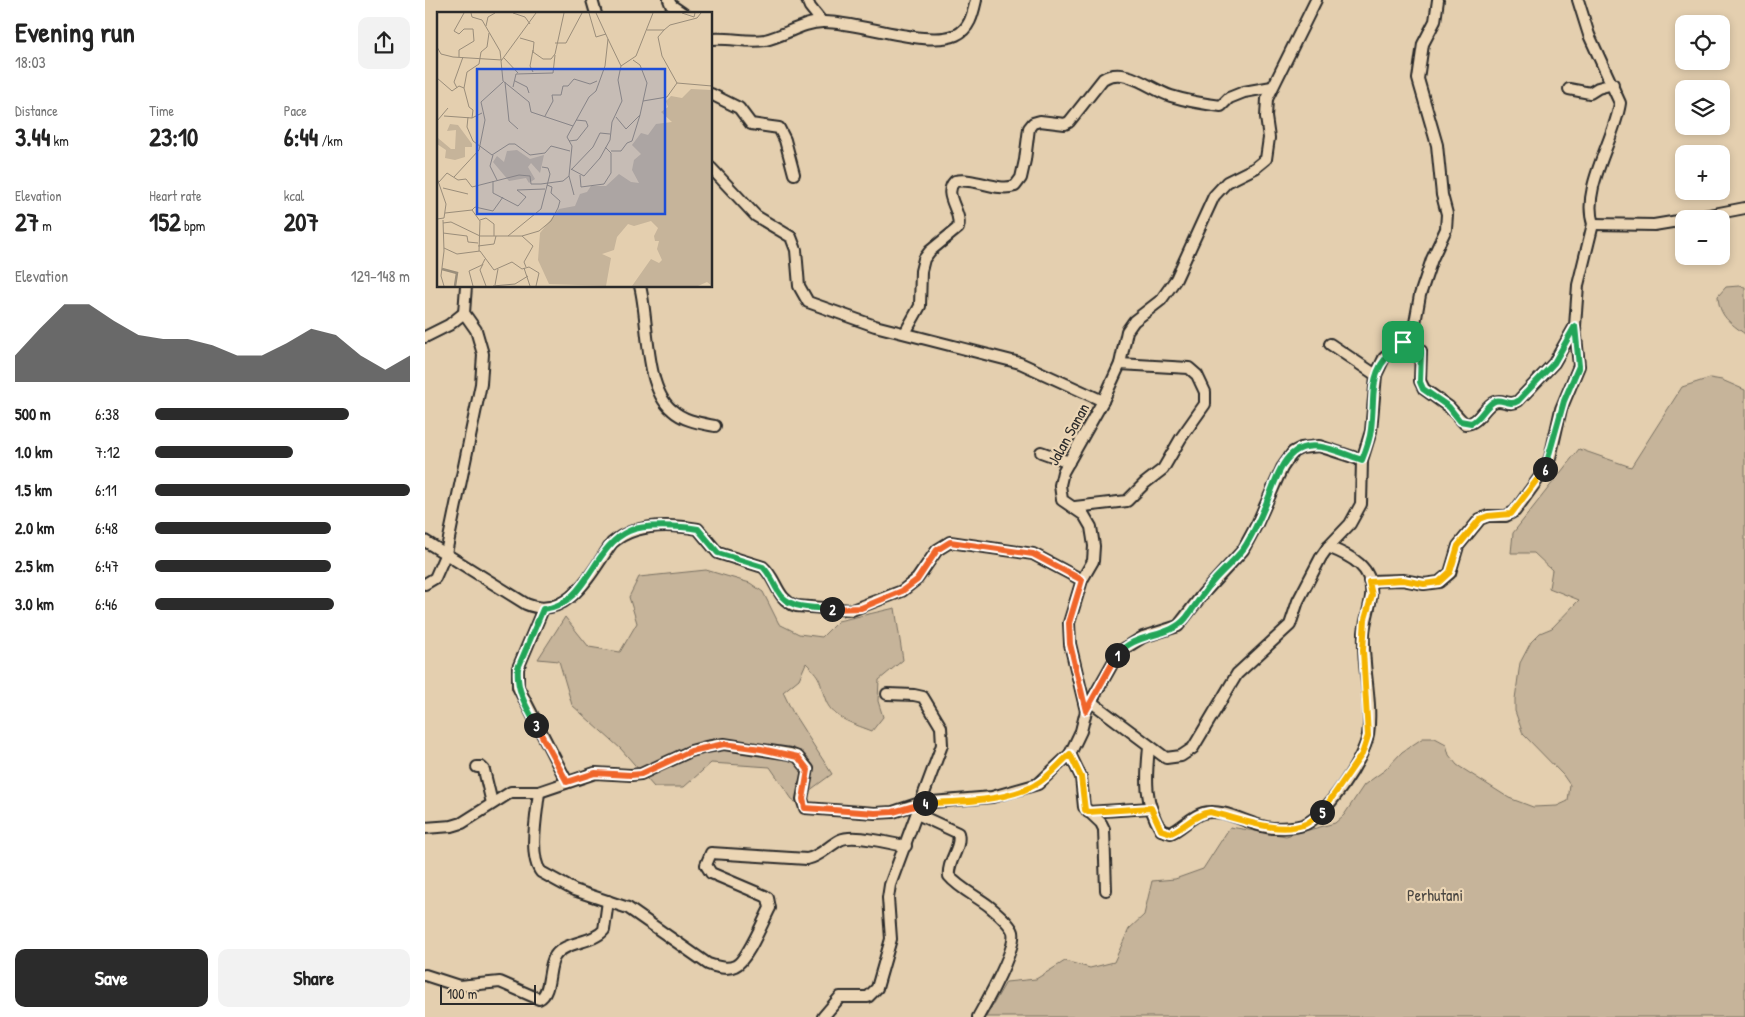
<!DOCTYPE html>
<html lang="en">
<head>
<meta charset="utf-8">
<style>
  :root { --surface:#fff; --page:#f2f2f2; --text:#222; --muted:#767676; --accent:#2b2b2b }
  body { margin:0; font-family:"Patrick Hand",sans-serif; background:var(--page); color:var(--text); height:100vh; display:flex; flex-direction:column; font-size:19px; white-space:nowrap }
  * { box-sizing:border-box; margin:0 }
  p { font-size:16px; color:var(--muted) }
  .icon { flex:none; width:28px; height:28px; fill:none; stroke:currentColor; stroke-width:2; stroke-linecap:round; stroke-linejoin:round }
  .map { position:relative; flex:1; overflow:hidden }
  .panel { display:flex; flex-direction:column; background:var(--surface); width:425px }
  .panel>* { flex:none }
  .fabs { position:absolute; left:1250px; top:15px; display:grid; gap:10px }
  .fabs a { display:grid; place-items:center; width:55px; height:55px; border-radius:10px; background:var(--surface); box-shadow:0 2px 8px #0003; font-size:25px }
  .scale { position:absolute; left:15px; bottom:12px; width:96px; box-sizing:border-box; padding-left:5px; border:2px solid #2b2b2b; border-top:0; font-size:14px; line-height:18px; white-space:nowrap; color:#2b2b2b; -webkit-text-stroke:4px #ecd6b5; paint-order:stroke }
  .pin { position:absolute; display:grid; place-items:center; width:42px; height:42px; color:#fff; margin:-21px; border-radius:10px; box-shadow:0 2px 8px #0006 }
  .km { position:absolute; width:25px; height:25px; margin:-12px; border-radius:50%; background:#222; color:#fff; font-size:14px; line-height:25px; text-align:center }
  .round { display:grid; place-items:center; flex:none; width:52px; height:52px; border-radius:10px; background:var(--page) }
  .overview { display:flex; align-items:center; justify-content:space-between; height:85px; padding:0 15px }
  h1 { font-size:28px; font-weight:700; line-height:38px }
  .stats { display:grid; grid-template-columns:repeat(3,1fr); gap:8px; height:85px; padding:5px 15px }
  .stats div { display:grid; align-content:center }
  .stats b { font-size:25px; font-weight:700 }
  .stats small { font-size:14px; font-weight:400 }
  .stats p { font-size:14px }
  .chart { height:140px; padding:10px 15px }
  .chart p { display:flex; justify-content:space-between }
  .chart svg { width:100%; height:90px; margin-top:5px; fill:var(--accent); opacity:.7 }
  .primary-button { display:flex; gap:10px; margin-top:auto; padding:10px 15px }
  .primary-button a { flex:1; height:58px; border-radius:10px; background:var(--accent); color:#fff; font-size:20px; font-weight:700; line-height:58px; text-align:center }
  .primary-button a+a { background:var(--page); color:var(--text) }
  ul { padding:0 15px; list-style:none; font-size:16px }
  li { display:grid; grid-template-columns:80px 60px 1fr; align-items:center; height:38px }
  li i { height:12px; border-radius:6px; background:var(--accent) }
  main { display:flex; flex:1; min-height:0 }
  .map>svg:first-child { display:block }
  .green { fill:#c6b49a; stroke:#787062 }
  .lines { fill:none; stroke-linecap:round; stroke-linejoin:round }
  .minor-casing { stroke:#2b2b2b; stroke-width:14 }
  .minor { stroke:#ecd6b5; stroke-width:10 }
  .split-1-casing { stroke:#fff; stroke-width:10 }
  .split-2-casing { stroke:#fff; stroke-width:10 }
  .split-3-casing { stroke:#fff; stroke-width:10 }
  .split-4-casing { stroke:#fff; stroke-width:10 }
  .split-5-casing { stroke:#fff; stroke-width:10 }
  .split-6-casing { stroke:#fff; stroke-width:10 }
  .split-7-casing { stroke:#fff; stroke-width:10 }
  .split-1 { stroke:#22a559; stroke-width:6 }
  .split-2 { stroke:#f0652b; stroke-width:6 }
  .split-3 { stroke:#22a559; stroke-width:6 }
  .split-4 { stroke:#f0652b; stroke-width:6 }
  .split-5 { stroke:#f5b400; stroke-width:6 }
  .split-6 { stroke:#f5b400; stroke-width:6 }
  .split-7 { stroke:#22a559; stroke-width:6 }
  .labels { text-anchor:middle; stroke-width:4.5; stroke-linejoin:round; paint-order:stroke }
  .street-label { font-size:16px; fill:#2b2b2b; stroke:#ecd6b5 }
  .park-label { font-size:16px; fill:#4a4641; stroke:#ecd6b5 }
  .inset-river { fill:none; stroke:#9a8e7b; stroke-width:2.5 }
  .inset-road { fill:none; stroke:#9a8d7a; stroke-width:1 }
  .view { fill:#1d4ed8; fill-opacity:0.15; stroke:#1d4ed8; stroke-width:2.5 }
  .inset-edge { fill:none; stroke:#2b2b2b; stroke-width:2.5 }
</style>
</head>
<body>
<main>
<section class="panel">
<div class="overview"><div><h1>Evening run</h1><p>18:03</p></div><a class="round"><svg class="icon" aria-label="share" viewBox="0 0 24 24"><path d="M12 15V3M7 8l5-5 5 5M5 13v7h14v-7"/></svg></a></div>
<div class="stats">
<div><p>Distance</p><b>3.44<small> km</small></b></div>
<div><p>Time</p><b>23:10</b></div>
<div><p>Pace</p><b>6:44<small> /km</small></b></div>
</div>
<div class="stats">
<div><p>Elevation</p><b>27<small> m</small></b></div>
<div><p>Heart rate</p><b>152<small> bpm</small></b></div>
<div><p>kcal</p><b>207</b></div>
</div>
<div class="chart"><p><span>Elevation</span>129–148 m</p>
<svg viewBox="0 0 160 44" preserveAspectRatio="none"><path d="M0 44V31L10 18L20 6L30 6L40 14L50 21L60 23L70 23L80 26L90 31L100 31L110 25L120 18L130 21L140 31L150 38L160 31V44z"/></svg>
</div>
<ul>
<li><b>500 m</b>6:38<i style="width:76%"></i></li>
<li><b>1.0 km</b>7:12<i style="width:54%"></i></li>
<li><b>1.5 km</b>6:11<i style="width:100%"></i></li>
<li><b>2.0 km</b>6:48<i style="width:69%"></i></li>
<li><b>2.5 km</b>6:47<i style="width:69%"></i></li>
<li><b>3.0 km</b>6:46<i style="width:70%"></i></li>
</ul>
<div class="primary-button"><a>Save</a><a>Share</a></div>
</section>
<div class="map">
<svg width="1320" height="1017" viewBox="0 0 1320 1017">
  <rect width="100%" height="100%" fill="#e4cfaf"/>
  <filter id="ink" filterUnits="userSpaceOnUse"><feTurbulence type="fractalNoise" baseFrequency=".02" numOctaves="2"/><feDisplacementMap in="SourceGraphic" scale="10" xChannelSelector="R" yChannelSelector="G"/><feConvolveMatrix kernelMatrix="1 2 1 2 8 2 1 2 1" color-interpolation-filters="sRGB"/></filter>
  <g filter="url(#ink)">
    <!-- green -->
    <g class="green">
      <path d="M1314,286l6,1v47c-15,-11 -26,-18 -27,-38l8,-9z"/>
      <polygon points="1285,378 1297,380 1320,390 1320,1017 561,1017 581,982 611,979 640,961 665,968 689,962 704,929 719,915 727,881 750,879 778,869 805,827 861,836 910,823 919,815 939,785 960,770 977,752 998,738 1010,738 1021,744 1024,755 1032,765 1084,798 1108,807 1132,806 1143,801 1145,785 1138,775 1098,734 1090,711 1090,699 1095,663 1106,642 1115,633 1127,628 1154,600 1124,588 1127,570 1109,553 1086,553 1088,533 1154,449 1206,467 1257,387"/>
      <path d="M281,570l44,13 13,9 16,32 20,10 23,3 16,-16 57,-13 8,52 -24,20 -1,21 5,16 -11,14c-15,-6 -39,-12 -46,-30 -8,-21 -2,-20 -20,-38l-7,16 -16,13 10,21 39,61 -38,28 -24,-35 -59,-4 -27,24h-30l-33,-38 -49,-44 -13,-44 -21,-2 27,-42 24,30 31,5 17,-29 -8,-26 10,-20z"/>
    </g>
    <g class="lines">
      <!-- minor casing -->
      <g class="minor-casing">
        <g id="minor">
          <polyline points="167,0 171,14"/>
          <polyline points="244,0 246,5 259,14"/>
          <polyline points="382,0 385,7 397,22"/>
          <path d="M286,39c18,-2 36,4 54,1 19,-4 38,-18 58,-18 34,-1 102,26 133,13 14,-6 17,-22 20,-35"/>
          <polyline points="1144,89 1165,93 1173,88 1188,84"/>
          <polyline points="286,94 314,108 326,124 354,128 360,140 369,174"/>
          <polyline points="1263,219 1320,208"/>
          <polyline points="1168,224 1229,225 1259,220"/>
          <path d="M215,286c9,34 4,101 32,124 12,11 28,13 43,16"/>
          <path d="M480,333l15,-27 1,-35 3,-12 6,-8 28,-23c5,-17 -17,-33 -3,-47 20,-4 41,11 60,5l6,-8 4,-18 4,-32 4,-5 7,-2 25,3 4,-2 34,-43c22,-14 48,11 68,17 16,5 34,8 50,10l8,-8 15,-6 28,-5"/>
          <polyline points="0,337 24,325 39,313"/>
          <path d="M978,342l18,9 -1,30 4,8 25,18 16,17c15,-1 18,-17 29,-22 9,-4 15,5 24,-1l36,-38 21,-37 3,-41 15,-61c-12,-36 22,-85 27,-121l-31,-68 -11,-35"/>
          <polyline points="905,344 951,375"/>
          <polyline points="678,401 695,364 702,331 709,321 736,300 751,279 789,196 802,182 830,168 841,159 844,138 841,117 842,99 891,0"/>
          <polyline points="616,452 644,462"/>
          <polyline points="650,507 702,501 720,483 738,469 756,438 780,404 780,392 772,375 764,368 695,364"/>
          <path d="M0,541l101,63c42,18 66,-33 86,-61 23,-20 57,-19 86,-14l20,24 45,14c14,12 13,32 33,39l56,4 50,-19 15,-12 20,-29 13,-8 83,12 49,26"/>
          <polyline points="944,581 978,580 999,584 1014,582 1025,573 1033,546 1055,519 1063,516 1081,516 1090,511 1116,475 1125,458 1136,409 1154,366 1150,327"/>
          <polyline points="0,584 10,578 21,553 56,384 58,354 51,330 39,313 41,286"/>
          <polyline points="118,609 93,668 93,687 142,782"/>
          <polyline points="665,701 741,758 756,756 768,748 812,674 865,625 873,601 896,557 903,547 925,524 936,504 937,460 946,431 951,375 959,358 978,342 990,323 995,295 1007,259 1021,229 1022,214 1017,195 1012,145 993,79 998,44 1010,21 1013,0"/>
          <polyline points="663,707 694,652 718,637 753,626 777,595 818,550 832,524 857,468 868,452 876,448 894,446 937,460"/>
          <path d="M724,747c-3,30 -5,56 12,83l10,3c11,-5 21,-17 32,-20 23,-6 48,14 70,15 10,0 20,0 30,-3 23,-8 61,-66 65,-90 5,-33 -6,-69 -4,-102 1,-13 6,-25 7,-37 3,-29 -20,-40 -43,-49"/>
          <polyline points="645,754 656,777 659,807 676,823 679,829 681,890"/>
          <polyline points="52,767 56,767 59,770 67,803"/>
          <path d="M114,792c-2,20 -11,64 2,80l33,18 54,18 80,56c9,3 19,6 27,2 12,-5 28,-45 35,-58l-2,-10 -3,-2 -54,-23 -5,-8 5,-12 96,6c14,-3 21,-13 33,-19 14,-7 50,4 66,6"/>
          <polyline points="663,812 726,808"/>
          <path d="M492,814l41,19c4,15 -11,28 -9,43 10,12 27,20 40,30 7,6 21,17 24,26 4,16 -26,69 -35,85"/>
          <polyline points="0,828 27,826 37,823 86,792 114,792 170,773 206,775 216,774 266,751 281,747 299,744 365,754 373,757 383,769 377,799 380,808 450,813 468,812 495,803 567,797 613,784 645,754 656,731 661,711 645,644 644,623 657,580 668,561 669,546 666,527 659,515 637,500 635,485 638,472 678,401 595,363 450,326 383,302 374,286 371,250 366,237 331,216 286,168"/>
          <path d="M0,975l34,11 41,-4 39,17c13,-6 8,-32 16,-43 10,-15 37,-12 49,-26l4,-29"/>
          <polyline points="398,1017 415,997 443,997 452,988 466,939 463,898 465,885 517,745 516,727 498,697 489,695 462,694"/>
        </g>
      </g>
      <!-- minor -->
      <use href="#minor" class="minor"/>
    </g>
  </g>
  <g class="lines" filter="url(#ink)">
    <!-- split-1 casing -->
    <g class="split-1-casing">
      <path id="split-1" d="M692,655c17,-23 52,-16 69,-37 10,-13 18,-27 30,-40 9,-10 20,-19 28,-30 10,-15 17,-32 24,-49 6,-14 12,-36 25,-46 19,-16 48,0 69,7 4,-10 8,-20 9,-31 5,-41 -5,-59 32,-87"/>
    </g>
    <!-- split-2 casing -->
    <g class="split-2-casing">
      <polyline id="split-2" points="407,609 436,608 477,591 492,580 512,550 525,542 608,554 657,580 644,623 645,644 661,711 692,655"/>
    </g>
    <!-- split-3 casing -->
    <g class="split-3-casing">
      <path id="split-3" d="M111,725c-10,-19 -20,-35 -18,-57l25,-59c45,-4 49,-62 86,-78 15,-7 52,-5 69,-2l20,24 45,14c7,7 10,16 15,24 10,19 35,16 54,18"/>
    </g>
    <!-- split-4 casing -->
    <g class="split-4-casing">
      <polyline id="split-4" points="111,725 142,782 170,773 206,775 216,774 266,751 299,744 336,749 373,757 383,770 378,799 380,808 450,813 468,812 500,803"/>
    </g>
    <!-- split-5 casing -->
    <g class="split-5-casing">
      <path id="split-5" d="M500,803c33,-1 82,-2 110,-18 13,-7 24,-21 35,-31l11,23 4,33 3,2 63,-4 10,22 10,3c14,-6 24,-19 39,-21 28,6 65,22 93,13 7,-2 13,-9 19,-13"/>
    </g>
    <!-- split-6 casing -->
    <g class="split-6-casing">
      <polyline id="split-6" points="897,812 937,754 943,736 938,650 940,619 947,595 944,582 978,580 999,584 1014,582 1025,572 1033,546 1055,519 1063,516 1086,514 1120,469"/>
    </g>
    <!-- split-7 casing -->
    <g class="split-7-casing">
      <path id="split-7" d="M978,342l18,9 -1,31 3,7 26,18 11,14 11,2c10,-4 14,-18 24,-22 8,-3 14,6 23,0l36,-38 21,-37 4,40 -15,35 -19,68"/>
    </g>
    <!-- split-1 -->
    <use href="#split-1" class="split-1"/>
    <!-- split-2 -->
    <use href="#split-2" class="split-2"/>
    <!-- split-3 -->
    <use href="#split-3" class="split-3"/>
    <!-- split-4 -->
    <use href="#split-4" class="split-4"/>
    <!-- split-5 -->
    <use href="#split-5" class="split-5"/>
    <!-- split-6 -->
    <use href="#split-6" class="split-6"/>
    <!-- split-7 -->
    <use href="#split-7" class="split-7"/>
  </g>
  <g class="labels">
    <!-- street labels -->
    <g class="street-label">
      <text transform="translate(643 434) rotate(-61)" y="6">Jalan Sanan</text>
    </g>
    <!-- park labels -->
    <g class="park-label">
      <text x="1010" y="901">Perhutani</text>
    </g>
  </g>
  <!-- overview -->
  <g transform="translate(12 12)">
    <rect width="275" height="275" fill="#e4cfaf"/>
    <path d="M254,77l21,1v196l-5,-4 -9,4h-66l19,-27 8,4 3,-3 -5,-11 2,-8h-4l-1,-5 4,-8 -7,-7 -17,5 -6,-2 -11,13 -3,13 -12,4 9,4 -5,28 -57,-2 -11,-24 2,-27 19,-24 16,-3 5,-12 7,-2 4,-6h15l13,-12 12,8 8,1 -7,-13 2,-10 7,-6 -9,-9 9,-12 7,2 8,-11 16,-2 -11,-10 7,-5 -2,-6 5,-5 11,2zM13,112l8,1 14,19v3h-7v10l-10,3 -10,-2 1,-8 -9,-6 1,-6 13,11h4l1,-19 -9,1zM80,138l13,9 14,-4 -4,18 -9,-10 -3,4 7,12 -6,4 -3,-5 -17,3 -16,-19 4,-6 7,6 3,-11z" fill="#c6b49a"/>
    <path class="inset-river" d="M5,257l15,4 -2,13"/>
    <path class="inset-road" d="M34,1l1,4 10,3 18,31 1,9M76,1l12,4 5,7M152,1l7,24 10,-3M245,1l12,4 1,-4M49,14l2,-9 7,-4M210,18h17l6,-5 27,-7 4,-5M83,26l14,4 -1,10 10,7h8l4,-5 9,-41M118,31h11l16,-30M0,35l4,7 12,3 49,3M96,38l-3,16 3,6M22,45v-7l15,-9 -1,-12h-9l-5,5 -5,-3 10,-18M67,46l14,15M184,54l15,-10 17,-43M0,66l15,13 7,-5 5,2M78,69l12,6 2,6M68,70l4,39 9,8M240,71l35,3M76,75l3,-13 37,-1 2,-18M20,76l-3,-6 9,-25M206,89l24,-4 10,-14 -15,-27 -4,-19 6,-7M7,104l28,2 10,-5M108,104l8,-15 -1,-6h9l2,-9h5l6,-7 16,5 7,-3M31,105l-1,10 6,14 19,14 17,-11h6l15,11 15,-2 6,-7 19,5M179,105l10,12 14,-14 7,-32 -7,-18 -7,-5M35,106l1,-8 -4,-3 -5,-19 3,-16 12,-8 2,-12 6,-5 2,-14M0,109l11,-13M136,114l16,-29 7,-6 9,-25 3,-27 -12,-26M132,129l8,-1 11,-14 -2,-5 -10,-1M174,139h10l6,-8 5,-2 8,-26M56,143l-3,11 7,14M134,157l13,7 16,-18 10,-18 2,-18 10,-21 -4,-21 3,-14 -13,-27M134,158l22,-23 7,-14 10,1M143,163l1,12 23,-3 7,-11v-20l-6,-6M132,164l5,19M17,165l25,-27 6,-30 -4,-18 22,-20M0,166l9,26 -2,14 -7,1M56,169v12l25,13 8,-9 -9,-7 28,-1M2,170l8,-9 11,7 8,-1 6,8 47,-12 11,1 1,8h10l22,-3 6,-5 3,-30 -5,-9 6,-11 -42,-14 -2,-10 -26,-21 -2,-20 35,-48M6,176l25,6M35,198l3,-3 18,4 10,-14M8,201l27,-3 8,11 -1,30M6,208l1,31 -3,25 3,10M43,208l6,-2 8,6v12M6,211l8,-1 29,14h42l11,10 -9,16 2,5M6,221l24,3 1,6 10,1M71,224l33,-27 9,-35 -2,-6 -6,-1M85,224l17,-5 12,-10 7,-13 2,-7 -9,-8 1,-6 -5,-2M41,234l16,-2 2,-8M7,236l13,6 23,-3 14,19 18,-8 10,7 7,-2 10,6 -3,13M46,252l-3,6 6,16M87,256l6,18M58,273l3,-16M36,274l-4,-15 13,-6 3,-6M56,274l22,-2 13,-8"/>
    <path class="view" d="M40,57h188v145h-188z"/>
    <rect width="275" height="275" class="inset-edge"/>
  </g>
</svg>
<div class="fabs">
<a><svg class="icon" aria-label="locate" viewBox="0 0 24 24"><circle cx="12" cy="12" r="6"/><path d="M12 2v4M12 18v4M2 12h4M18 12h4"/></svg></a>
<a><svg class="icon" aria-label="layers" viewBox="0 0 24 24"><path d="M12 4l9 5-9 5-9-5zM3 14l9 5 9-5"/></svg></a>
<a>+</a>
<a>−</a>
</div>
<div class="scale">100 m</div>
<div class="pin" style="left:978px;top:342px;background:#1e9e55"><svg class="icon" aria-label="arrive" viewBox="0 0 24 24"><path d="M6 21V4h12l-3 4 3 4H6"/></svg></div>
<b class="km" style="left:692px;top:655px">1</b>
<b class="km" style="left:407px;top:609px">2</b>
<b class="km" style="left:111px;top:725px">3</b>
<b class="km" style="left:500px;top:803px">4</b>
<b class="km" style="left:897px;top:812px">5</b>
<b class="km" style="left:1120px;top:469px">6</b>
</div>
</main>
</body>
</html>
